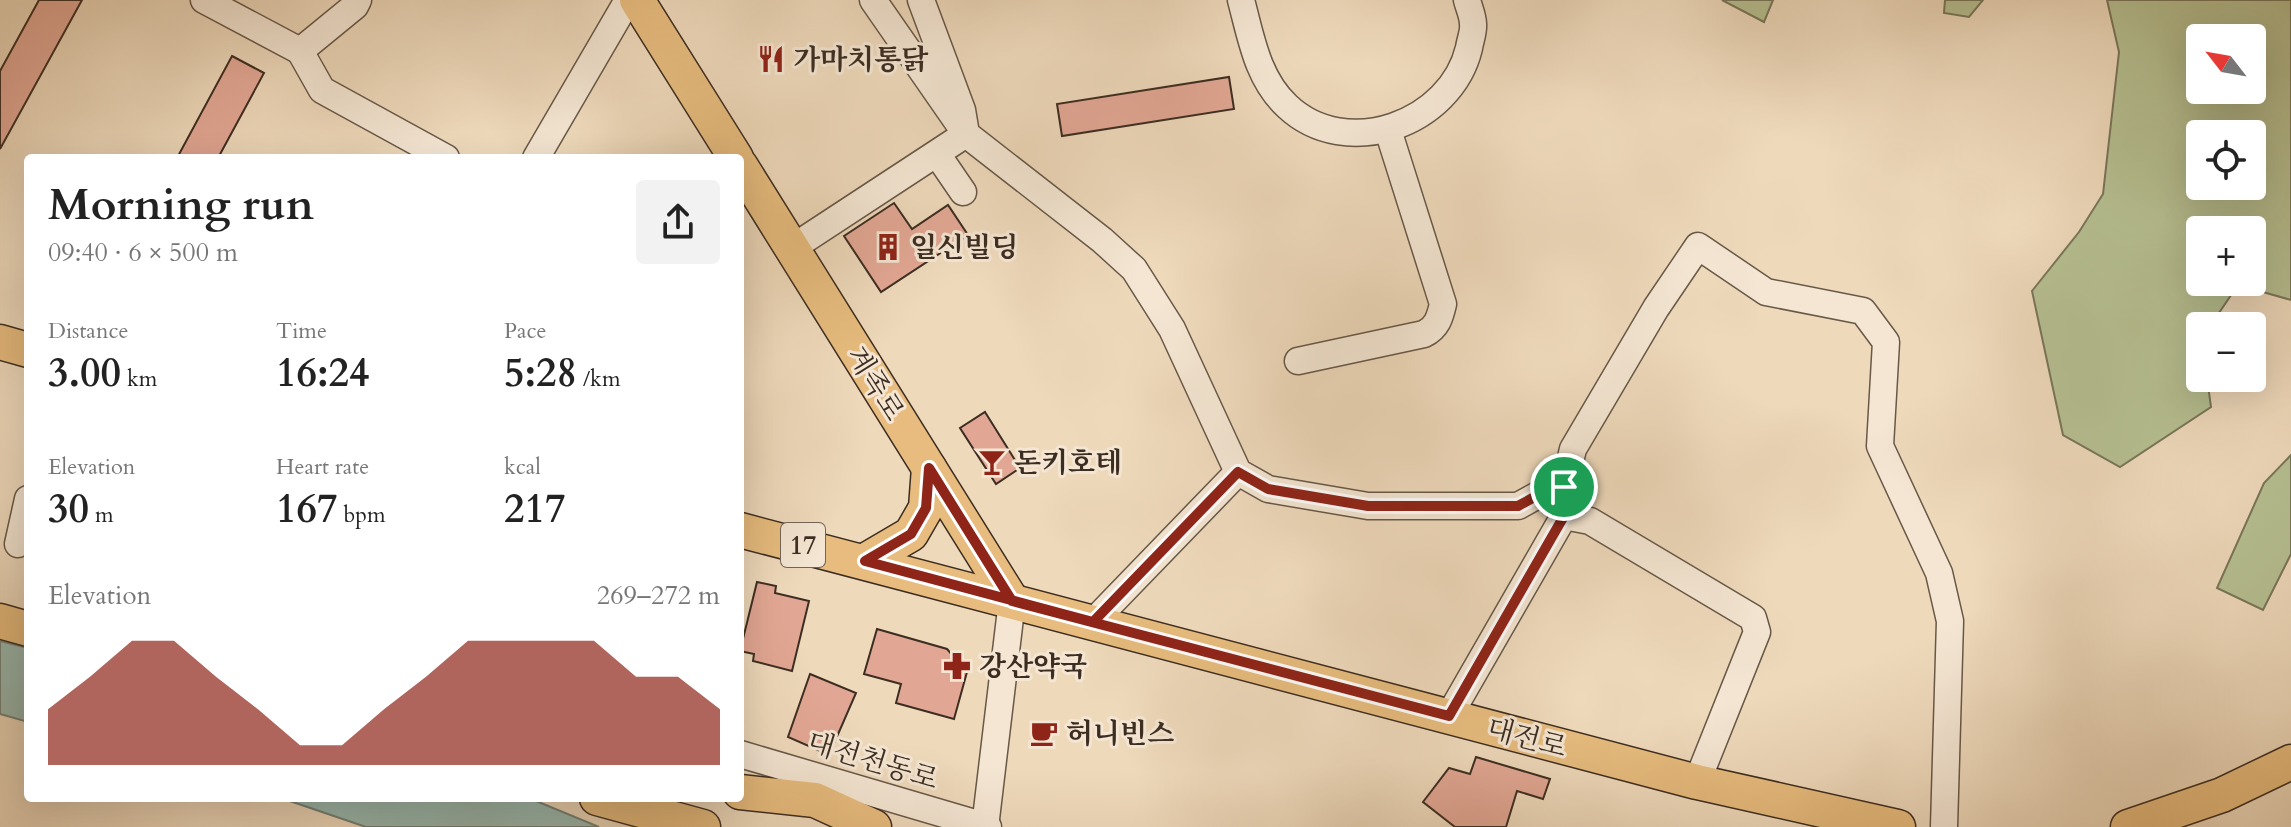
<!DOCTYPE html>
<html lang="en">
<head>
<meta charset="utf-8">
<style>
  :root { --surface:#fff; --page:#f2f2f2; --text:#222; --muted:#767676; --accent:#8f2418 }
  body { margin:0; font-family:Cardo,"Noto Serif KR",serif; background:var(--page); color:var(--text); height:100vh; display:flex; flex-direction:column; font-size:30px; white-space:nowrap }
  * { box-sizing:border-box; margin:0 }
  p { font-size:26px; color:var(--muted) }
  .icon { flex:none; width:44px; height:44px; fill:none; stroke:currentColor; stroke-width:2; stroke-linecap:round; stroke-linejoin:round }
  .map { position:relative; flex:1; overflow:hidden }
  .side { position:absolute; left:24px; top:154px; width:720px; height:648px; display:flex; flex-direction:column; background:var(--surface); border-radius:8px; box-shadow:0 8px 32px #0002 }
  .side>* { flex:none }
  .needle { width:52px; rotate:301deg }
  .controls { position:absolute; left:2186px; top:24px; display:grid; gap:16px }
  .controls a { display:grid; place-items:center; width:80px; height:80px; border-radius:8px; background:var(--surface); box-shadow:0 8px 32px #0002; font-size:40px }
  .pin { position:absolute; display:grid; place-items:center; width:68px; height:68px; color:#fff; margin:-34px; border:4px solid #fff; border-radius:50%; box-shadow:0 2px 8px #0007 }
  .round { display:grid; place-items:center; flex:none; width:84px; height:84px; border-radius:8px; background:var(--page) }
  .head { display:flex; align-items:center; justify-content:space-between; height:136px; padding:0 24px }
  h1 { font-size:44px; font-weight:800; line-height:60px }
  .metrics { display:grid; grid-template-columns:repeat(3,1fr); gap:12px; height:136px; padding:8px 24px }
  .metrics div { display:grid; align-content:center }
  .metrics b { font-size:40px; font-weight:800 }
  .metrics small { font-size:22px; font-weight:400 }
  .metrics p { font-size:22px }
  .chart { height:224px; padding:16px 24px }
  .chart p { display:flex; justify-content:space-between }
  .chart svg { width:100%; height:144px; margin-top:8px; fill:var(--accent); opacity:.7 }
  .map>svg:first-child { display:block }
  .green { fill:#b6c092; stroke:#79765a; stroke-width:2; fill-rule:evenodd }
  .water { fill:#99bab1; stroke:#748278; stroke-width:2 }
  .building { fill:#e2a794; stroke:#3c2d22; stroke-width:2 }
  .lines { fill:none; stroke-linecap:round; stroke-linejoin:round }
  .minor-casing { stroke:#685848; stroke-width:29 }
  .major-casing { stroke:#3c2d22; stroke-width:37 }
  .minor { stroke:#f4e6d3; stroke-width:26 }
  .major { stroke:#e7bc7e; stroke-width:34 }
  .route-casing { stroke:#fff; stroke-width:16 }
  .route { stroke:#8f2418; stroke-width:10 }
  .labels { text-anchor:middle; stroke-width:6; stroke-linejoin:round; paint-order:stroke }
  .shield { fill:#f4e6d3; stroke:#736457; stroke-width:2 }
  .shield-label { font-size:26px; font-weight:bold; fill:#3c2d22 }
  .poi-label { font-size:28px; font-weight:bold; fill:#3c2d22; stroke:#f4e6d3; text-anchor:start }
  .street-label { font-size:28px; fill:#3c2d22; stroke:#f4e6d3 }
</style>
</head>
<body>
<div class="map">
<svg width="2291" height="827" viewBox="0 0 2291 827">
  <rect width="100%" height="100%" fill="#eed9bb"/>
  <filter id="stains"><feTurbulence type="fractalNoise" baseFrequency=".0025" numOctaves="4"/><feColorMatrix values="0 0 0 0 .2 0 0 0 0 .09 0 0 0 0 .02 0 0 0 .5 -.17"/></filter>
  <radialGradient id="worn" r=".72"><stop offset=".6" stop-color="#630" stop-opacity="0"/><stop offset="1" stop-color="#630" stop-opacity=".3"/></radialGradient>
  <!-- green -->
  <g class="green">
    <polygon points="1722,0 1773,0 1764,22"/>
    <polygon points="1945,0 1983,0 1969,17 1944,13"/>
    <path d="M2107,0h184v300l-53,-15 -28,41h-10v52h7l4,29 -91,60 -57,-32 -31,-144 47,-59 24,-38 16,-142zM2200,38h52v52h-52zM2200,134h52v52h-52zM2252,230v52h-52v-52z"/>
    <polygon points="2291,455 2291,554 2263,610 2217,588 2264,483"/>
  </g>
  <!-- water -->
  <g class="water">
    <polygon points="0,641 28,648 28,722 0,714"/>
    <polygon points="281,798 529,798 599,827 366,827"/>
  </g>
  <!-- building -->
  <g class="building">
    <polygon points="39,0 82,0 0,149 0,71"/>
    <polygon points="232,56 264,73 218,158 177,158"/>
    <polygon points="1229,77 1234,109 1062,136 1057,104"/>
    <polygon points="894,203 912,229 948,205 968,235 881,292 844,236"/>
    <polygon points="985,412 1020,468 996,484 960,428"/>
    <polygon points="757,582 776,586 775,593 809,601 792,671 753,661 754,654 740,651"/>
    <polygon points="877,629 947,649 967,672 954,719 896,703 901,684 864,674"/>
    <polygon points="810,674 856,693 829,755 788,737"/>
    <polygon points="1476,757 1550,779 1543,799 1517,791 1506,827 1455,827 1423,802 1449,768 1470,774"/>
  </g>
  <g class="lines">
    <!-- minor casing -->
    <g class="minor-casing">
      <g id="minor">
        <polyline points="204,0 300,51 355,6 358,0"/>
        <polyline points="921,0 962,110 966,134 1102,240 1134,269 1172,329 1238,472 1268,489 1368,506 1518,506 1547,490 1564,487"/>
        <path d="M1241,0c10,37 16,78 46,106 59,56 164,18 182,-58 1,-7 5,-17 4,-24 0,-8 -4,-16 -6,-24"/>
        <polyline points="300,51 322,90 446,158"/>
        <polyline points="937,154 963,192"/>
        <polyline points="536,158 628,0"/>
        <polyline points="792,248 966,134 873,0"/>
        <path d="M1298,361l126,-27c13,-6 16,-17 19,-30l-55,-174"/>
        <polyline points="1564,516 1590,521 1753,618 1757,632 1697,782"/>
        <polyline points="18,544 28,499"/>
        <polyline points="1093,622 1238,472"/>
        <polyline points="1449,716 1564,516 1564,487 1573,449 1656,308 1698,246 1766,292 1863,311 1886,342 1880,446 1939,573 1950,621 1944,827"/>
        <polyline points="740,754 988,827"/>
        <polyline points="985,827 1012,601"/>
      </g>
    </g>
    <!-- major casing -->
    <g class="major-casing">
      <g id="major">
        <polyline points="637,0 736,158"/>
        <polyline points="740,165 1012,601"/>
        <polyline points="0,342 28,350"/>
        <polyline points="740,530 1697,782 1898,827"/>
        <polyline points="865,561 911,534 926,508 929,468"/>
        <polyline points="0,621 28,629"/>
        <polyline points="740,792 815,800 874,827"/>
        <polyline points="597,798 703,827"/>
        <polyline points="2128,827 2222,795 2291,762"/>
      </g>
    </g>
    <!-- minor -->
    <use href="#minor" class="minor"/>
    <!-- major -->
    <use href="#major" class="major"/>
  </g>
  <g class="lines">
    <!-- route casing -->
    <g class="route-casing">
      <polyline id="route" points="1564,487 1547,490 1518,506 1368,506 1268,489 1238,472 1093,622 865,561 911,534 926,508 929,468 1012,601 1449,716 1564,516 1564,487"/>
    </g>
    <!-- route -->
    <use href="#route" class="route"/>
  </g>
  <!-- icons -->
  <defs>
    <g id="restaurant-bare" transform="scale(2.16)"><path d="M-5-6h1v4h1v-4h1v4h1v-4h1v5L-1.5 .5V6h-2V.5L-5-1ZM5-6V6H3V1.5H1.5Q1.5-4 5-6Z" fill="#8f2418" stroke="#f4e6d3" stroke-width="2.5" paint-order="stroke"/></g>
    <g id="building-bare" transform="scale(2.16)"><path d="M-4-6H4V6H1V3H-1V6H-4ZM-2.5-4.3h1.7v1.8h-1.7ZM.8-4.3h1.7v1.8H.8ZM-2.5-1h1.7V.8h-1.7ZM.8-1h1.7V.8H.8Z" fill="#8f2418" stroke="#f4e6d3" stroke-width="2.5" paint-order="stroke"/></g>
    <g id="bar-bare" transform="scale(2.16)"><path d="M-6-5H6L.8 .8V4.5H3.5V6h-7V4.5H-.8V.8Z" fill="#8f2418" stroke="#f4e6d3" stroke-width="2.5" paint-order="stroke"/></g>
    <g id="pharmacy-bare" transform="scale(2.16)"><path d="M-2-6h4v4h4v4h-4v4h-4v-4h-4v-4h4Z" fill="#8f2418" stroke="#f4e6d3" stroke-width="2.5" paint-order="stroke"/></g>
    <g id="cafe-bare" transform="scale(2.16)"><path d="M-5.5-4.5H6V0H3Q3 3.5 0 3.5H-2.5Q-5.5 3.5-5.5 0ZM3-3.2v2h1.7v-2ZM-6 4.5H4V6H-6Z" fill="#8f2418" stroke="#f4e6d3" stroke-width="2.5" paint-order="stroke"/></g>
  </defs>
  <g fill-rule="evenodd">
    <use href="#restaurant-bare" x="771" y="59"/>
    <use href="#building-bare" x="888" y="247"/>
    <use href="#bar-bare" x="992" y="462"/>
    <use href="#pharmacy-bare" x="957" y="666"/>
    <use href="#cafe-bare" x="1044" y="733"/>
  </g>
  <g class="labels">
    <!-- shield labels -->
    <rect class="shield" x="781" y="523" width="44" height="44" rx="6"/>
    <g class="shield-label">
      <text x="803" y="554">17</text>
    </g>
    <!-- poi labels -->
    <g class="poi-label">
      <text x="793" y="69">가마치통닭</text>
      <text x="910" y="257">일신빌딩</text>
      <text x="1014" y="472">돈키호테</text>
      <text x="979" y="676">강산약국</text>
      <text x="1066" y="743">허니빈스</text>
    </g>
    <!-- street labels -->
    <g class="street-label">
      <text transform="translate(876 383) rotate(58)" y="10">계족로</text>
      <text transform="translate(1527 737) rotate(15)" y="10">대전로</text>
      <text transform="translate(873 760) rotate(17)" y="10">대전천동로</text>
    </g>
  </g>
  <rect width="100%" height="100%" filter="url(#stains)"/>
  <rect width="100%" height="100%" fill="url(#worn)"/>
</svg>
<div class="controls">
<a><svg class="needle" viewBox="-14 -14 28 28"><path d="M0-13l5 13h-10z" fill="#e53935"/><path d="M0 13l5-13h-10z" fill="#767676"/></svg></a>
<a><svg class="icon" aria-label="locate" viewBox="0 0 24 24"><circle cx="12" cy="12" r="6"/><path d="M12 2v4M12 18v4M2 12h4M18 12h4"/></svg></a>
<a>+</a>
<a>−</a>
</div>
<div class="pin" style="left:1564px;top:487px;background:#1e9e55"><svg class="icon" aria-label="arrive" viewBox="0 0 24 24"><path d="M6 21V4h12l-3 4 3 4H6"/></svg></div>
<section class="side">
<div class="head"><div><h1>Morning run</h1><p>09:40 · 6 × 500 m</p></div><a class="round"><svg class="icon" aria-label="share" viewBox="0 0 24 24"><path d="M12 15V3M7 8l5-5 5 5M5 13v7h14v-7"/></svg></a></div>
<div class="metrics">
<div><p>Distance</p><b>3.00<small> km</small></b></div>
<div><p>Time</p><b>16:24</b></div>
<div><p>Pace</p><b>5:28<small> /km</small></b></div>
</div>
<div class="metrics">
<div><p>Elevation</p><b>30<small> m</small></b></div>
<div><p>Heart rate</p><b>167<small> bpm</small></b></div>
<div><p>kcal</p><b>217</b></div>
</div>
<div class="chart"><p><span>Elevation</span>269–272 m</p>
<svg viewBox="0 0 160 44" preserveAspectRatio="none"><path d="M0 44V27L10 17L20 6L30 6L40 17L50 27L60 38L70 38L80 27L90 17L100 6L110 6L120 6L130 6L140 17L150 17L160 27V44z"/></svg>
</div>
</section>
</div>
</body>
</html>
